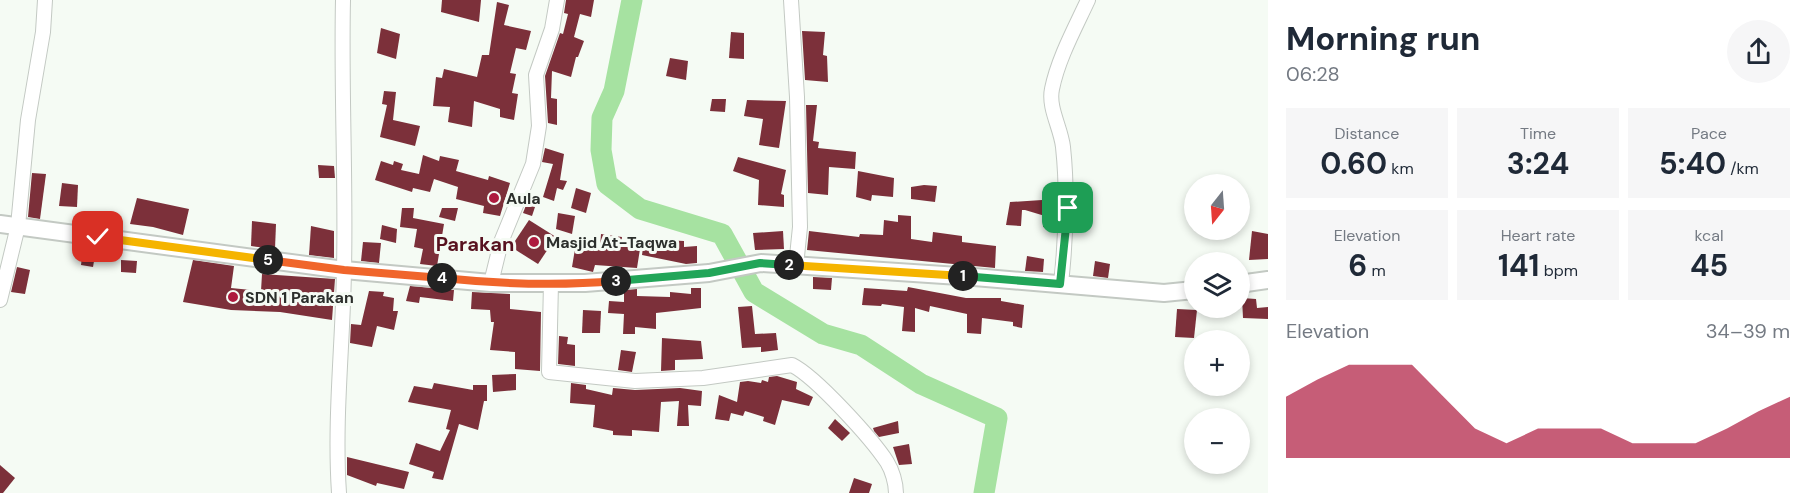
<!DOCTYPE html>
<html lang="en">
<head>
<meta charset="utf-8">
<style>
  :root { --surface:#fff; --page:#f6f6f7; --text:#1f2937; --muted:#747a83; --accent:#ae1a3e }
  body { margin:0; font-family:"DM Sans",sans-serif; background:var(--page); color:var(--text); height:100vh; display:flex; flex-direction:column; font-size:22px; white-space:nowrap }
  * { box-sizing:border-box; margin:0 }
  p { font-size:20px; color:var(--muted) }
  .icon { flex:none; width:33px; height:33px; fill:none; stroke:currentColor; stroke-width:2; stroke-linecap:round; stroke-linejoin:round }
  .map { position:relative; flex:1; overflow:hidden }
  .drawer { display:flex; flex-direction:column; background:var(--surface); width:540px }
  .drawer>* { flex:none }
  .needle { width:39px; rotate:197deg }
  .fabs { position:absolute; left:1184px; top:174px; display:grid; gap:12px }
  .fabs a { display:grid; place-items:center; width:66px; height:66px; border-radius:50%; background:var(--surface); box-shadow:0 3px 9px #0003; font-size:30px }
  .pin { position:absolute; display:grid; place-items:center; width:51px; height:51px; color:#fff; margin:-26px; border-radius:12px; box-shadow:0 3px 9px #0006 }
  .km { position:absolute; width:30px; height:30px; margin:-15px; border-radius:50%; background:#222; color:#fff; font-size:16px; line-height:30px; text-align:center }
  .round { display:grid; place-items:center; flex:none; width:63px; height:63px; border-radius:32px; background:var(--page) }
  .summary { display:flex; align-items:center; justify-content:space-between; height:102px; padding:0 18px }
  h1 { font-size:33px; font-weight:700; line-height:45px }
  .metrics { display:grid; grid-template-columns:repeat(3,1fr); gap:9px; height:102px; padding:6px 18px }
  .metrics div { display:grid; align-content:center; border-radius:0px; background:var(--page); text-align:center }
  .metrics b { font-size:30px; font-weight:700 }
  .metrics small { font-size:16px; font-weight:400 }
  .metrics p { font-size:16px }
  .chart { height:168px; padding:12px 18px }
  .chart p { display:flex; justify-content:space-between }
  .chart svg { width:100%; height:108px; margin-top:6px; fill:var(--accent); opacity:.7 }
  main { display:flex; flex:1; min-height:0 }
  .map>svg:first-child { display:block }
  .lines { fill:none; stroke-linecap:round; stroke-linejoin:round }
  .river { stroke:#a6e2a1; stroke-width:21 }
  .building { fill:#7c303a }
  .minor-casing { stroke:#c3c9c3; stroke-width:16 }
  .tertiary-casing { stroke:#c3c9c3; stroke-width:20 }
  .minor { stroke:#fff; stroke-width:14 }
  .tertiary { stroke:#fff; stroke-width:16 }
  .split-1-casing { stroke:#fff; stroke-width:12 }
  .split-2-casing { stroke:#fff; stroke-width:12 }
  .split-3-casing { stroke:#fff; stroke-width:12 }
  .split-4-casing { stroke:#fff; stroke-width:12 }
  .split-5-casing { stroke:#fff; stroke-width:12 }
  .split-6-casing { stroke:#fff; stroke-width:12 }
  .split-1 { stroke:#22a559; stroke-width:8 }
  .split-2 { stroke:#f5b400; stroke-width:8 }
  .split-3 { stroke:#22a559; stroke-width:8 }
  .split-4 { stroke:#f0652b; stroke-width:8 }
  .split-5 { stroke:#f0652b; stroke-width:8 }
  .split-6 { stroke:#f5b400; stroke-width:8 }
  .poi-dot { fill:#ae1a3e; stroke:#f5fbf4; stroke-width:2 }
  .labels { text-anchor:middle; stroke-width:6; stroke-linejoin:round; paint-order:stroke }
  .poi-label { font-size:16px; font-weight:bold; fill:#2c2f2c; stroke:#f5fbf4; text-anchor:start }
  .quarter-label { font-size:20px; font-weight:bold; fill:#57111f; stroke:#f5fbf4 }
</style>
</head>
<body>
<main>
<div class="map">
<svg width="1268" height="493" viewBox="0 0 1268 493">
  <rect width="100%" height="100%" fill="#f5fbf4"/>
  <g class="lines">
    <!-- river -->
    <polyline class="river" points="632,0 614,91 602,118 601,150 607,184 640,209 722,234 754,292 823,334 861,345 921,384 997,418 984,493"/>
  </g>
  <!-- building -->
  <g class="building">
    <polygon points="442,0 481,0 479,22 441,12"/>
    <polygon points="566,0 594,0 591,17 580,14 574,37 584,41 578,57 576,57 571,77 552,71 551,98 557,99 557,125 548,123 545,76 560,33 563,34 568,14 564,13"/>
    <polygon points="497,2 509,5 504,25 531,31 526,50 516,48 510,73 516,74 512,93 518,94 514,120 500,117 500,109 474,101 472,127 448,122 450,107 433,106 436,77 442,78 444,69 477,77 482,55 489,55"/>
    <polygon points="381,28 400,34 396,59 377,53"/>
    <polygon points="802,31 825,32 823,55 827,56 828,82 805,80"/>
    <polygon points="731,32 744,33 744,59 729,58"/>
    <polygon points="670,58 688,61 686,80 666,76"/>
    <polygon points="384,91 396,92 393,120 420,126 415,146 380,137 387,105 382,104"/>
    <polygon points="712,99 726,99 725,112 710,111"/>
    <polygon points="747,100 786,101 779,148 759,145 763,119 744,116"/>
    <polygon points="806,105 817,105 813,141 819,142 818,148 856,152 855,169 829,167 828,195 808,193"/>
    <polygon points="545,148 564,154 560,180 567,181 563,190 557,188 554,201 543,197 553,164 542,162"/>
    <polygon points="423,155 439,161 440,156 459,160 456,171 488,180 489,176 510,183 500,216 483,213 484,206 456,199 458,187 434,179 430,192 413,188 412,192 375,180 381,161 393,165 394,161 403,164 401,170 419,174"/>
    <polygon points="738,157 786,170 781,194 784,195 784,207 758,205 759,180 733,171"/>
    <polygon points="318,165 334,166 335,178 319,178"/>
    <polygon points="858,171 894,178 893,197 872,195 871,201 856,197"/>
    <polygon points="32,173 46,174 40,219 28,217"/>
    <polygon points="62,183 78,185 77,207 59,206"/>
    <polygon points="924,185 937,186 935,202 911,199 911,187"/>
    <polygon points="576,188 591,193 586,213 571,208"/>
    <polygon points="530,195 538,198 532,216 523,213"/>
    <polygon points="137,198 189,209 183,235 153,227 130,224"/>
    <polygon points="1042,200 1042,207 1057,208 1056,229 1043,227 1045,216 1025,210 1022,210 1021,226 1006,225 1010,202"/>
    <polygon points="402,208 414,208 413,218 444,224 437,266 420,264 423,249 414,247 417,229 400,227"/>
    <polygon points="442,208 458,208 455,221 439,217"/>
    <polygon points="558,213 575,216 572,234 556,229"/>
    <polygon points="898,215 911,216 911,239 932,242 933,232 962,236 962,242 996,246 995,268 807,250 809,231 859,237 860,234 883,235 884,220 898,222"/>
    <polygon points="529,220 556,237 538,264 511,247"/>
    <polygon points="252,221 276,224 275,249 251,246"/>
    <polygon points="382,225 397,229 396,243 380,239"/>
    <polygon points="311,226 334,231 334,258 309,255"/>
    <polygon points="783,231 784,249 755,250 753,233"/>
    <polygon points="1252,231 1268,234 1268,259 1249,260"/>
    <polygon points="601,234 622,237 621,246 640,249 637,268 595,265 593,272 572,267 576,243 600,247"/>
    <polygon points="644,240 664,246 665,240 684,241 684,247 697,246 697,263 686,264 642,255"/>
    <polygon points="363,242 381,243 379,263 361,261"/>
    <polygon points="83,248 96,250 93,267 81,265"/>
    <polygon points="1027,256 1044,259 1043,272 1025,271"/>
    <polygon points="121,260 137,261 136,273 121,272"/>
    <polygon points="193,260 234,266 231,288 261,291 262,274 335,279 332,320 280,312 231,310 183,302"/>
    <polygon points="1095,261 1110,264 1108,278 1093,276"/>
    <polygon points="17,267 30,270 25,294 11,292"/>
    <polygon points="813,277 832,278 831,290 813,289"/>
    <polygon points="410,286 454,290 453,301 420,297 419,303 406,301"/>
    <polygon points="908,287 966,298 1001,298 1001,301 1024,305 1022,328 1013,326 1013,322 982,318 981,334 967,333 967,314 930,306 929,312 915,308 915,332 902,331 904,307 882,304 881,306 862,305 864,288 907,291"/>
    <polygon points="691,288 701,288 701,308 656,313 656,329 635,327 635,334 623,334 624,314 608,313 609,301 624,302 624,290 637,289 637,296 670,297 670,292 691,294"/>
    <polygon points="369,291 384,292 383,296 394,298 393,311 398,311 394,330 377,326 372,347 350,343 351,324 361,325"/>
    <polygon points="472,292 510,294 510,309 541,312 540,371 515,369 515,352 490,350 494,322 491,322 490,310 471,309"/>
    <polygon points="1242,298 1256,299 1257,308 1268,307 1268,319 1243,318"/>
    <polygon points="752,306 755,334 776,333 778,350 761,352 761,347 742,348 738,307"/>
    <polygon points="1177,309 1197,310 1194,338 1175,337"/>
    <polygon points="583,310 601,311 600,333 582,333"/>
    <polygon points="559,336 568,337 567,344 575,345 575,366 558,364"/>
    <polygon points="662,338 701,341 703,359 675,360 675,370 661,371"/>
    <polygon points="621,350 636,352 632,372 618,370"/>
    <polygon points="516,374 516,390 493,392 492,375"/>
    <polygon points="777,376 797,382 796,389 813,397 809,406 782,400 775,425 763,421 764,417 745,411 743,416 731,413 729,421 715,419 719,395 737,402 740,382 748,381 761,383 762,380 768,382 769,377"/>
    <polygon points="434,383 473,390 473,385 487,385 487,401 484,401 478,430 459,424 443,480 432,478 434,472 409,464 416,443 440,451 450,430 446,429 451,410 408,402 414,386 432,389"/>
    <polygon points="571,383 586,385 586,389 612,395 613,388 635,390 680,388 702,391 701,406 688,405 689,426 677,426 679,401 661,402 659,432 632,430 632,436 613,435 613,431 593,427 595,405 570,403"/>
    <polygon points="835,419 850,433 842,441 828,428"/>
    <polygon points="898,421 899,433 879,437 874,431 873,428"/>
    <polygon points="909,444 912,464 899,465 893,447"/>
    <polygon points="347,457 409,472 404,489 377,483 376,486 347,475"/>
    <polygon points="0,465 15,478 3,493 0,493"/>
    <polygon points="854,478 872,484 869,493 849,493"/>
  </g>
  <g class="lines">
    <!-- minor casing -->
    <g class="minor-casing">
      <g id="minor">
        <polyline points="791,0 797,97 800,227 796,266"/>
        <polyline points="491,283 501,242 533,164 539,126 536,75 552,29 557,0"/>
        <path d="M551,283l-2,89 86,9 68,-3 89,-13c24,12 80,74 95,97 5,8 9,21 9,31"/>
        <path d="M1061,284c5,-46 7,-90 2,-137 -2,-19 -15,-39 -11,-58 6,-30 23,-61 36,-89"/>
        <polyline points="0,300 18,226 28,120 43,32 45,0"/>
        <path d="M339,493c-5,-75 4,-149 5,-224 2,-89 -3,-179 -1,-269"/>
      </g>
    </g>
    <!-- tertiary casing -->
    <g class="tertiary-casing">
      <g id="tertiary">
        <polyline points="0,224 344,270 491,283 585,283 709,273 761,263 974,277 1164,293 1194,290"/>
        <polyline points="1239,284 1268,280"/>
      </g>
    </g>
    <!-- minor -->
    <use href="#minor" class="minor"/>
    <!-- tertiary -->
    <use href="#tertiary" class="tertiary"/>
  </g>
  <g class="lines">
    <!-- split-1 casing -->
    <g class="split-1-casing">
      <polyline id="split-1" points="963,276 1060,284 1068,208"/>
    </g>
    <!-- split-2 casing -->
    <g class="split-2-casing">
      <polyline id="split-2" points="789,265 963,276"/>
    </g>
    <!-- split-3 casing -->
    <g class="split-3-casing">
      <polyline id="split-3" points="616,281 709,273 760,263 789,265"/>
    </g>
    <!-- split-4 casing -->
    <g class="split-4-casing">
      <path id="split-4" d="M442,278c58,6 116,8 174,3"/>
    </g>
    <!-- split-5 casing -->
    <g class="split-5-casing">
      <polyline id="split-5" points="268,260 344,270 442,278"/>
    </g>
    <!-- split-6 casing -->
    <g class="split-6-casing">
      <polyline id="split-6" points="98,237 268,260"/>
    </g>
    <!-- split-1 -->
    <use href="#split-1" class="split-1"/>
    <!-- split-2 -->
    <use href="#split-2" class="split-2"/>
    <!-- split-3 -->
    <use href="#split-3" class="split-3"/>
    <!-- split-4 -->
    <use href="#split-4" class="split-4"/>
    <!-- split-5 -->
    <use href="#split-5" class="split-5"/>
    <!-- split-6 -->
    <use href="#split-6" class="split-6"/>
  </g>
  <!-- markers -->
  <g class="poi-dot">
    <circle cx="494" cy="198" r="6"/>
    <circle cx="534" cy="242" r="6"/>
    <circle cx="233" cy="297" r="6"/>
  </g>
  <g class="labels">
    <!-- poi labels -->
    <g class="poi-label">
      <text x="506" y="204">Aula</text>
      <text x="546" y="248">Masjid At-Taqwa</text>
      <text x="245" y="303">SDN 1 Parakan</text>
    </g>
    <!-- quarter labels -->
    <g class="quarter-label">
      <text x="475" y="251">Parakan</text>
    </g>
  </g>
</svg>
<div class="fabs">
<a><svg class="needle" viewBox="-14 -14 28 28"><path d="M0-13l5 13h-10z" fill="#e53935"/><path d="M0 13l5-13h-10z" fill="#747a83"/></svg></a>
<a><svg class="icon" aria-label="layers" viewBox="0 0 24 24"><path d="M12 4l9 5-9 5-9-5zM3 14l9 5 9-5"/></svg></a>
<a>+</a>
<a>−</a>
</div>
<div class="pin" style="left:1068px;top:208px;background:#1e9e55"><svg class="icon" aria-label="arrive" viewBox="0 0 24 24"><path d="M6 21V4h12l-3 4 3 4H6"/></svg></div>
<div class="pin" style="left:98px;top:237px;background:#d93025"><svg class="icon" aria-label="check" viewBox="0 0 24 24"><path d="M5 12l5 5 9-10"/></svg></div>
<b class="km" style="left:963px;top:276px">1</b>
<b class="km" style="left:789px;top:265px">2</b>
<b class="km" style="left:616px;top:281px">3</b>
<b class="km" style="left:442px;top:278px">4</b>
<b class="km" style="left:268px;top:260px">5</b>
</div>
<section class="drawer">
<div class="summary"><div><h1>Morning run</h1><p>06:28</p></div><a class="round"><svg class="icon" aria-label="share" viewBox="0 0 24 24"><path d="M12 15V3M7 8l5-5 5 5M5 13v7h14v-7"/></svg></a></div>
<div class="metrics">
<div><p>Distance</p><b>0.60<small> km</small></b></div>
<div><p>Time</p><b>3:24</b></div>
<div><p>Pace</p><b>5:40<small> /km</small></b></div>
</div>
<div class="metrics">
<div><p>Elevation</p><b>6<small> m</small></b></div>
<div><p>Heart rate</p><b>141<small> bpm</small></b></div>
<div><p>kcal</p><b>45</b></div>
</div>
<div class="chart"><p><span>Elevation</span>34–39 m</p>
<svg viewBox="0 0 160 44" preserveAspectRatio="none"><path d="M0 44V19L10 12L20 6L30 6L40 6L50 19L60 32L70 38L80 32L90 32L100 32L110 38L120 38L130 38L140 32L150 25L160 19V44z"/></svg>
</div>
</section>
</main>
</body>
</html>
